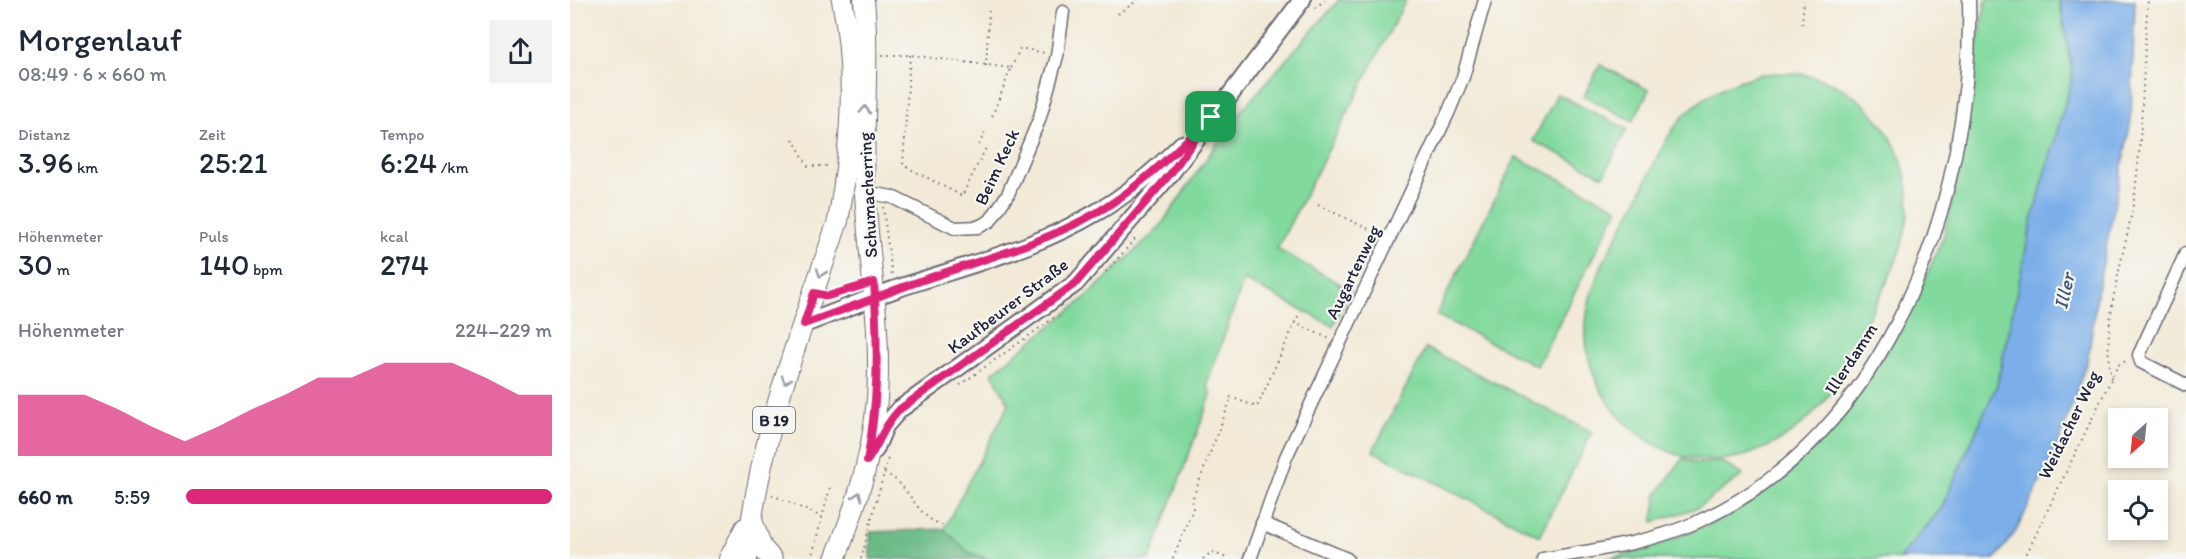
<!DOCTYPE html>
<html lang="de">
<head>
<meta charset="utf-8">
<style>
  :root { --surface:#fff; --page:#f2f2f3; --text:#1f2937; --muted:#747a83; --accent:#db2777 }
  body { margin:0; font-family:Itim,sans-serif; background:var(--page); color:var(--text); height:100vh; display:flex; flex-direction:column; font-size:22px; white-space:nowrap }
  * { box-sizing:border-box; margin:0 }
  p { font-size:20px; color:var(--muted) }
  .icon { flex:none; width:33px; height:33px; fill:none; stroke:currentColor; stroke-width:2; stroke-linecap:round; stroke-linejoin:round }
  .map { position:relative; flex:1; overflow:hidden }
  .sheet { display:flex; flex-direction:column; background:var(--surface); width:570px }
  .sheet>* { flex:none }
  .needle { width:39px; rotate:207deg }
  .tools { position:absolute; left:1538px; top:408px; display:grid; gap:12px }
  .tools a { display:grid; place-items:center; width:60px; height:60px; border-radius:0px; background:var(--surface); box-shadow:0 3px 9px #0003; font-size:30px }
  .pin { position:absolute; display:grid; place-items:center; width:51px; height:51px; color:#fff; margin:-26px; border-radius:12px; box-shadow:0 3px 9px #0006 }
  .round { display:grid; place-items:center; flex:none; width:63px; height:63px; border-radius:0px; background:var(--page) }
  .head { display:flex; align-items:center; justify-content:space-between; height:102px; padding:0 18px }
  h1 { font-size:33px; font-weight:600; line-height:45px }
  .stats { display:grid; grid-template-columns:repeat(3,1fr); gap:9px; height:102px; padding:6px 18px }
  .stats div { display:grid; align-content:center }
  .stats b { font-size:30px; font-weight:600 }
  .stats small { font-size:16px; font-weight:400 }
  .stats p { font-size:16px }
  .chart { height:168px; padding:12px 18px }
  .chart p { display:flex; justify-content:space-between }
  .chart svg { width:100%; height:108px; margin-top:6px; fill:var(--accent); opacity:.7 }
  ul { padding:0 18px; list-style:none; font-size:20px }
  li { display:grid; grid-template-columns:96px 72px 1fr; align-items:center; height:45px }
  li i { height:15px; border-radius:8px; background:var(--accent) }
  main { display:flex; flex:1; min-height:0 }
  .map>svg:first-child { display:block }
  .green { fill:#81d99d; stroke:#527e6c; stroke-width:1.5 }
  .forest { fill:#68b984; stroke:#456e60; stroke-width:1.5 }
  .water { fill:#7cafe9; stroke:#4f6892; stroke-width:1.5 }
  .lines { fill:none; stroke-linecap:round; stroke-linejoin:round }
  .street-casing { stroke:#6b6872; stroke-width:15 }
  .secondary-casing { stroke:#6b6872; stroke-width:20 }
  .primary-casing { stroke:#6b6872; stroke-width:22 }
  .path { stroke:#6b6872; stroke-width:2; stroke-dasharray:1.5 4.5; stroke-linecap:butt }
  .street { stroke:#fff; stroke-width:12 }
  .secondary { stroke:#fff; stroke-width:16 }
  .primary { stroke:#fff; stroke-width:20 }
  .oneway { stroke:#9c9ca7 }
  .route-casing { stroke:#fff; stroke-width:12 }
  .route { stroke:#db2777; stroke-width:8 }
  .labels { text-anchor:middle; stroke-width:4.5; stroke-linejoin:round; paint-order:stroke }
  .shield { fill:#f6f6f2; stroke:#626272; stroke-width:1.5 }
  .shield-label { font-size:16px; font-weight:bold; fill:#22223b }
  .street-label { font-size:18px; fill:#22223b; stroke:#f6f6f2 }
  .water-label { font-size:20px; font-style:italic; fill:#425378; stroke:#f6f6f2 }
</style>
</head>
<body>
<main>
<section class="sheet">
<div class="head"><div><h1>Morgenlauf</h1><p>08:49 · 6 × 660 m</p></div><a class="round"><svg class="icon" aria-label="share" viewBox="0 0 24 24"><path d="M12 15V3M7 8l5-5 5 5M5 13v7h14v-7"/></svg></a></div>
<div class="stats">
<div><p>Distanz</p><b>3.96<small> km</small></b></div>
<div><p>Zeit</p><b>25:21</b></div>
<div><p>Tempo</p><b>6:24<small> /km</small></b></div>
</div>
<div class="stats">
<div><p>Höhenmeter</p><b>30<small> m</small></b></div>
<div><p>Puls</p><b>140<small> bpm</small></b></div>
<div><p>kcal</p><b>274</b></div>
</div>
<div class="chart"><p><span>Höhenmeter</span>224–229 m</p>
<svg viewBox="0 0 160 44" preserveAspectRatio="none"><path d="M0 44V19L10 19L20 19L30 25L40 32L50 38L60 32L70 25L80 19L90 12L100 12L110 6L120 6L130 6L140 12L150 19L160 19V44z"/></svg>
</div>
<ul>
<li><b>660 m</b>5:59<i style="width:100%"></i></li>
</ul>
</section>
<div class="map">
<svg width="1616" height="559" viewBox="0 0 1616 559">
  <rect width="100%" height="100%" fill="#f6f6f2"/>
  <filter id="ink" filterUnits="userSpaceOnUse"><feTurbulence type="fractalNoise" baseFrequency=".0167" numOctaves="2"/><feDisplacementMap in="SourceGraphic" scale="12" xChannelSelector="R" yChannelSelector="G"/><feConvolveMatrix kernelMatrix="1 2 1 2 8 2 1 2 1" color-interpolation-filters="sRGB"/></filter>
  <filter id="wash" filterUnits="userSpaceOnUse"><feTurbulence type="fractalNoise" baseFrequency=".008" numOctaves="4" result="noise"/><feDisplacementMap in="SourceGraphic" scale="24" xChannelSelector="R" yChannelSelector="G"/><feGaussianBlur stdDeviation="1.35" result="paint"/><feColorMatrix in="noise" values="0 0 0 0 0 0 0 0 0 0 0 0 0 0 0 0 0 1.4 0 .05"/><feComposite in="paint" operator="in"/></filter>
  <g filter="url(#wash)">
    <rect width="100%" height="100%" fill="#f2ead7"/>
    <!-- green -->
    <g class="green">
      <polygon points="769,0 836,0 707,249 781,290 763,326 674,280 637,384 641,395 580,559 419,559 398,552 374,529 439,404 422,373 514,299 589,228 663,120"/>
      <polygon points="1416,0 1489,0 1503,76 1462,221 1427,385 1371,509 1329,559 1035,559 1077,550 1144,522 1180,503 1248,446 1293,387 1343,306 1374,235 1389,173 1391,135"/>
      <polygon points="1030,65 1079,90 1063,121 1014,96"/>
      <path d="M1190,74c13,0 26,-2 39,0 69,8 119,81 108,148 -6,38 -25,69 -42,102 -11,23 -21,48 -35,69 -42,61 -123,91 -187,44 -40,-28 -63,-74 -56,-123 5,-41 33,-81 51,-116 15,-29 28,-69 54,-90 21,-18 42,-26 68,-34z"/>
      <polygon points="987,94 1057,129 1033,176 963,141"/>
      <polygon points="946,157 1048,208 967,366 866,315"/>
      <polygon points="856,348 1022,432 970,536 803,451"/>
      <polygon points="1113,458 1126,463 1152,462 1173,475 1127,508 1083,522 1087,494"/>
    </g>
    <!-- forest -->
    <polygon class="forest" points="374,529 398,552 419,559 300,559 300,532"/>
    <!-- water -->
    <polygon class="water" points="1490,0 1565,0 1561,121 1528,288 1518,358 1487,448 1446,531 1425,559 1329,559 1371,509 1427,385 1462,221 1503,76"/>
  </g>
  <g filter="url(#ink)">
    <g class="lines">
      <!-- street casing -->
      <g class="street-casing">
        <g id="street">
          <polyline points="290,191 322,197 385,228 408,227 420,221 438,194 469,120 487,56 493,12"/>
          <polyline points="1616,253 1569,355 1571,362 1616,385"/>
          <polyline points="692,523 777,559"/>
          <polyline points="680,559 716,457 879,111 893,77 915,0"/>
          <path d="M973,559c52,-9 105,-15 154,-37 192,-85 277,-325 272,-522"/>
        </g>
      </g>
      <!-- secondary casing -->
      <g class="secondary-casing">
        <g id="secondary">
          <path d="M234,324c30,-11 59,-23 89,-34 69,-24 141,-40 204,-78 32,-18 59,-42 85,-68"/>
          <polyline points="305,450 315,426 330,409 506,283 601,173 732,0"/>
        </g>
      </g>
      <!-- primary casing -->
      <g class="primary-casing">
        <g id="primary">
          <polyline points="183,523 192,548 202,559"/>
          <polyline points="159,559 175,528"/>
          <path d="M177,559c10,-116 54,-229 91,-338 13,-71 19,-149 4,-221"/>
          <path d="M265,559c24,-59 43,-121 43,-185 1,-62 -10,-122 -13,-182 -3,-65 5,-128 -1,-192"/>
        </g>
      </g>
      <!-- path -->
      <g class="path">
        <polyline points="745,8 755,0"/>
        <polyline points="548,14 568,0"/>
        <polyline points="1232,24 1234,0"/>
        <polyline points="312,55 340,55 441,68 421,119"/>
        <polyline points="340,55 333,165 392,196 416,148"/>
        <polyline points="447,55 450,48 475,53"/>
        <polyline points="416,66 419,11"/>
        <polyline points="441,68 446,58"/>
        <polyline points="223,139 238,166 261,166"/>
        <polyline points="409,145 415,131"/>
        <polyline points="748,205 809,234"/>
        <polyline points="313,207 322,276"/>
        <polyline points="536,272 566,238"/>
        <polyline points="259,296 282,289"/>
        <polyline points="725,323 729,314"/>
        <path d="M1541,378c-11,-64 18,-130 25,-194 7,-61 7,-123 12,-184"/>
        <polyline points="390,385 485,317"/>
        <polyline points="660,397 687,407 725,323 760,339"/>
        <path d="M314,473c25,9 31,44 58,52"/>
        <polyline points="202,495 252,517"/>
        <polyline points="241,559 261,484"/>
        <polyline points="291,559 318,458"/>
        <polyline points="603,559 623,509 622,500 660,401"/>
        <polyline points="633,559 642,552 659,559"/>
        <polyline points="1454,559 1548,365 1558,360"/>
      </g>
      <!-- street -->
      <use href="#street" class="street"/>
      <!-- secondary -->
      <use href="#secondary" class="secondary"/>
      <!-- primary -->
      <use href="#primary" class="primary"/>
    </g>
    <!-- one-way arrows -->
    <defs><path id="oneway-chevron" d="M-2-3.5L2.5 0L-2 3.5" fill="none" stroke-width="1.6" stroke-linecap="round" stroke-linejoin="round" transform="scale(1.5)"/></defs>
    <g class="oneway">
      <use href="#oneway-chevron" transform="translate(295 110) rotate(-87)"/>
      <use href="#oneway-chevron" transform="translate(251 273) rotate(109)"/>
      <use href="#oneway-chevron" transform="translate(216 380) rotate(107)"/>
      <use href="#oneway-chevron" transform="translate(288 496) rotate(-72)"/>
    </g>
  </g>
  <g class="lines" filter="url(#ink)">
    <!-- route casing -->
    <g class="route-casing">
      <path id="route" d="M641,117c-36,34 -71,71 -115,96 -70,40 -148,54 -221,85l-1,-16 -46,14 -14,-3 -10,31 71,-26c3,60 3,103 -8,163 14,-20 15,-33 33,-52l176,-126 95,-110 40,-56"/>
    </g>
    <!-- route -->
    <use href="#route" class="route"/>
  </g>
  <g class="labels">
    <!-- shield labels -->
    <rect class="shield" x="183" y="407" width="42" height="26" rx="4.5"/>
    <g class="shield-label">
      <text x="204" y="426">B 19</text>
    </g>
    <!-- street labels -->
    <g class="street-label">
      <text transform="translate(427 167) rotate(-65)" y="6">Beim Keck</text>
      <text transform="translate(298 195) rotate(-93)" y="6">Schumacherring</text>
      <text transform="translate(783 272) rotate(-64)" y="6">Augartenweg</text>
      <text transform="translate(438 306) rotate(-37)" y="6">Kaufbeurer Straße</text>
      <text transform="translate(1281 359) rotate(-57)" y="6">Illerdamm</text>
      <text transform="translate(1499 425) rotate(-64)" y="6">Weidacher Weg</text>
    </g>
    <!-- water labels -->
    <g class="water-label">
      <text transform="translate(1494 291) rotate(-77)" y="7">Iller</text>
    </g>
  </g>
</svg>
<div class="tools">
<a><svg class="needle" viewBox="-14 -14 28 28"><path d="M0-13l5 13h-10z" fill="#e53935"/><path d="M0 13l5-13h-10z" fill="#747a83"/></svg></a>
<a><svg class="icon" aria-label="locate" viewBox="0 0 24 24"><circle cx="12" cy="12" r="6"/><path d="M12 2v4M12 18v4M2 12h4M18 12h4"/></svg></a>
</div>
<div class="pin" style="left:641px;top:117px;background:#1e9e55"><svg class="icon" aria-label="arrive" viewBox="0 0 24 24"><path d="M6 21V4h12l-3 4 3 4H6"/></svg></div>
</div>
</main>
</body>
</html>
